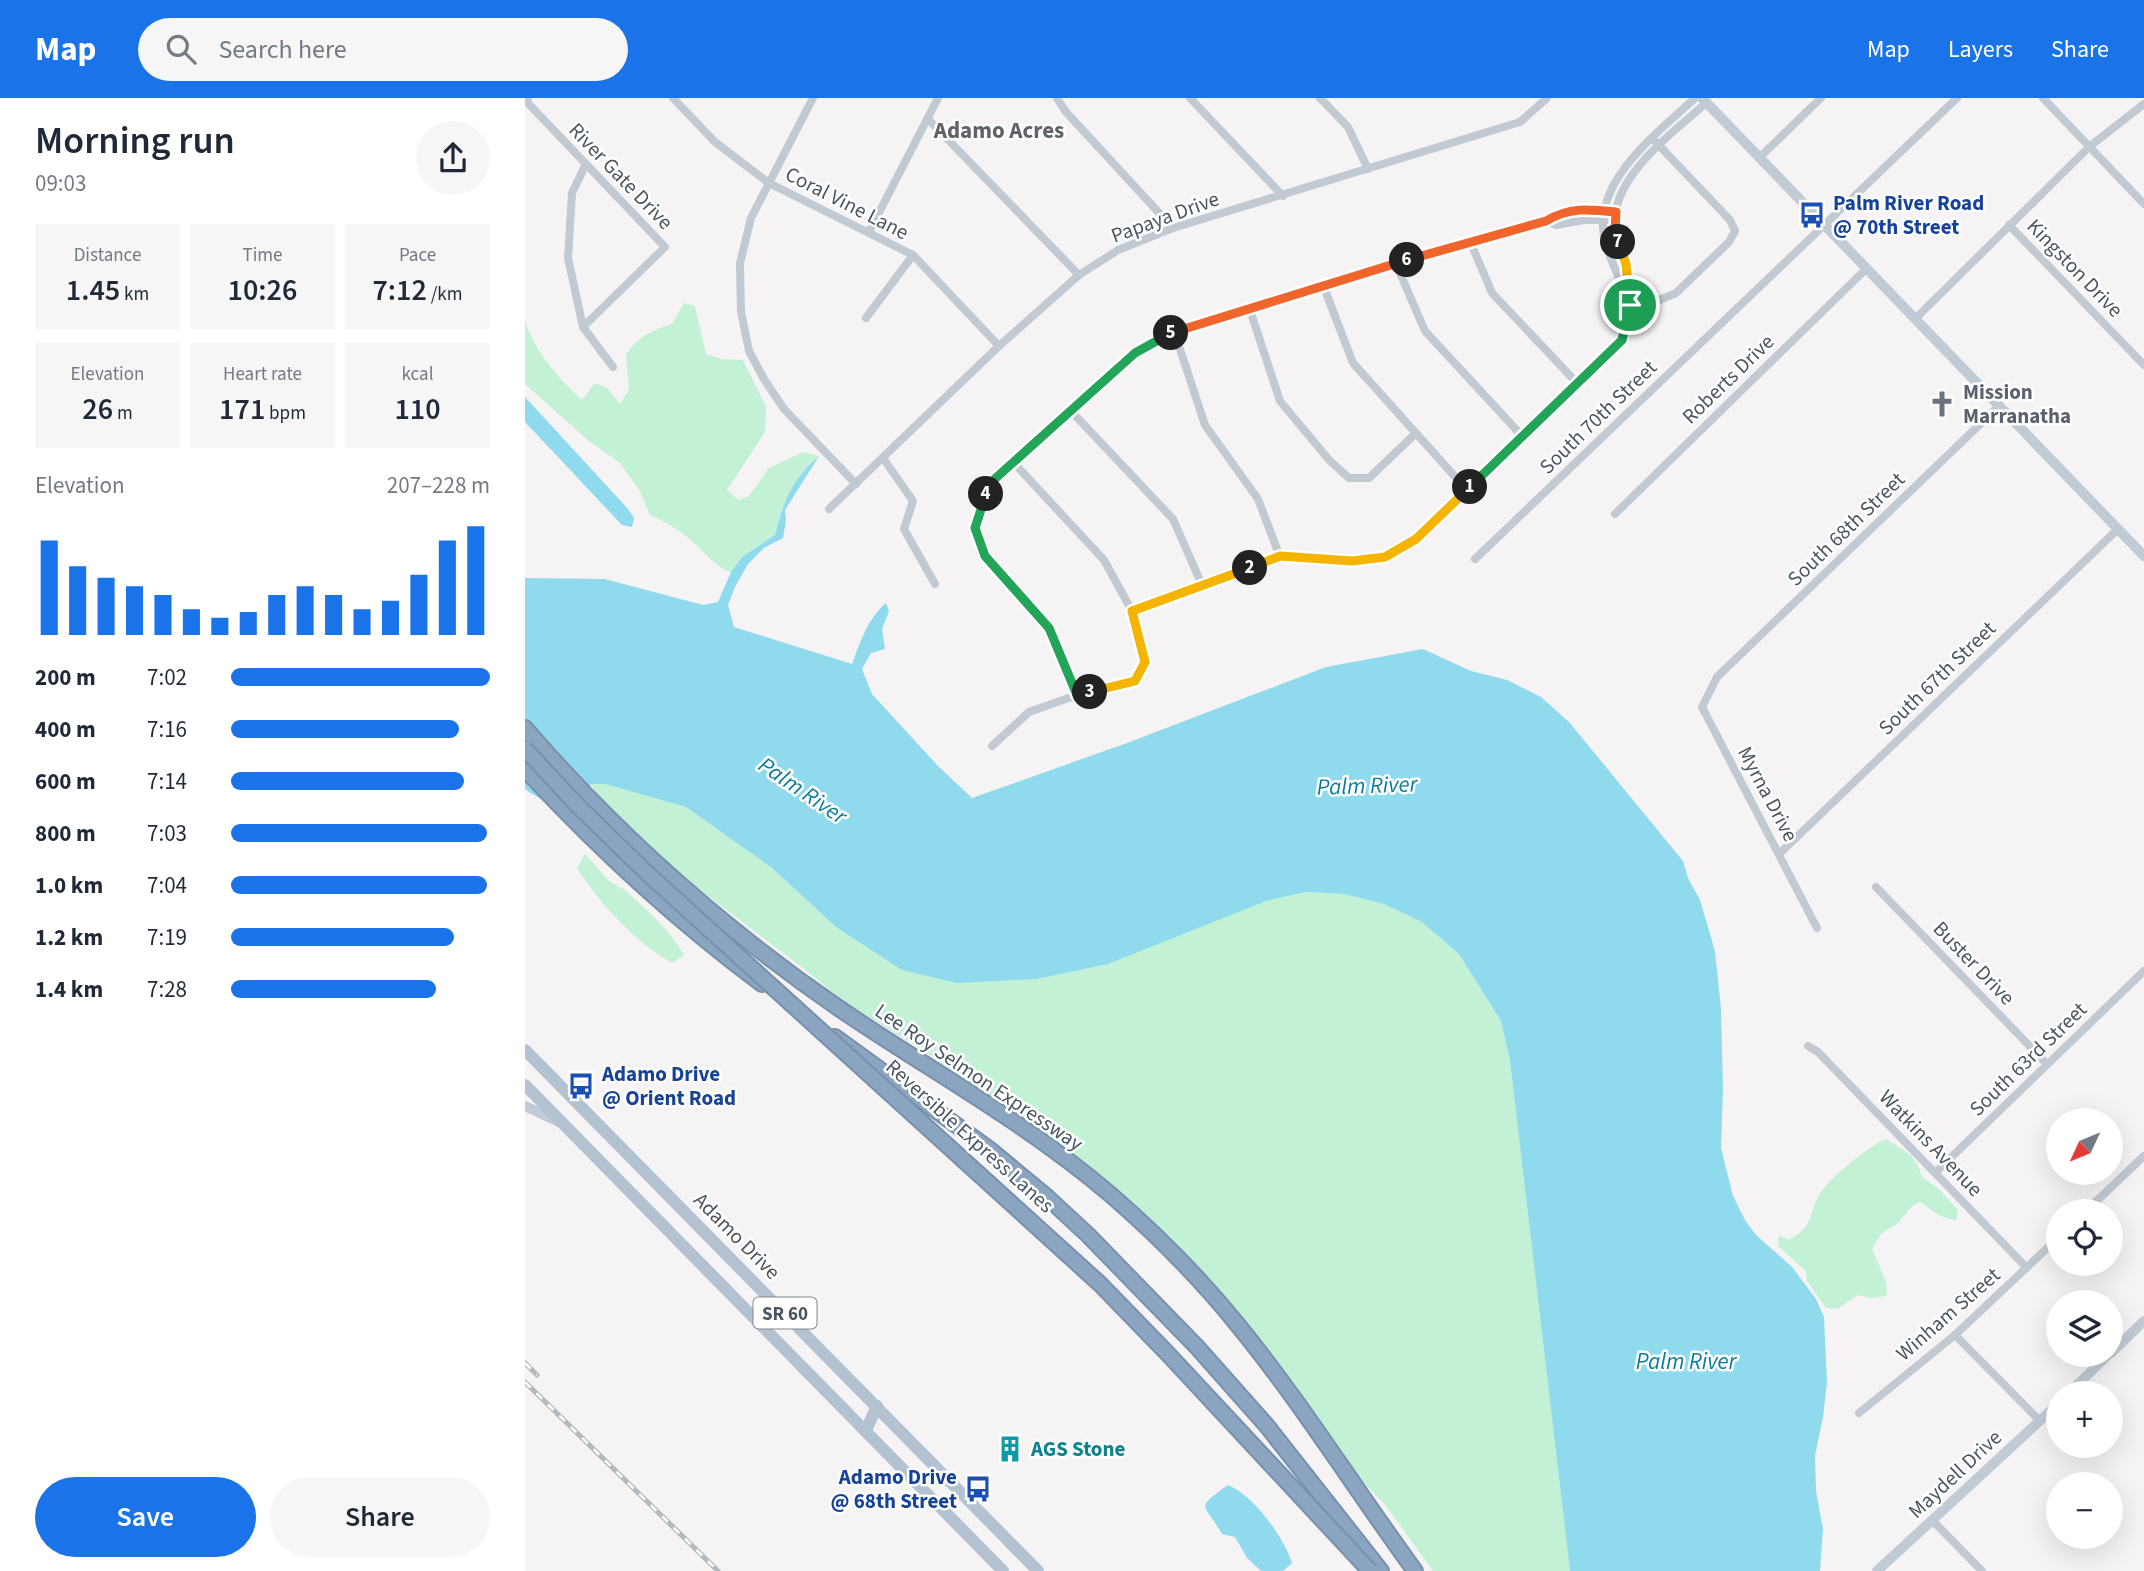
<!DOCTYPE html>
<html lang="en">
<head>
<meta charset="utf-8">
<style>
  :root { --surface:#fff; --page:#f6f6f7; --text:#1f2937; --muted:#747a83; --accent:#1a73e8 }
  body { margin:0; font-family:"Source Sans 3",sans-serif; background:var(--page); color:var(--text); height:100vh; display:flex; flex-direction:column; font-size:26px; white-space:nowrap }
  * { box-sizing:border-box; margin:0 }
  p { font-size:23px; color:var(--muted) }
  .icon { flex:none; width:38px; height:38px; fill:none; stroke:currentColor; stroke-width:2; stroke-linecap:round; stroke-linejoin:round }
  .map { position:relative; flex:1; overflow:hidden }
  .drawer { display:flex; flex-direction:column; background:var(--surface); width:525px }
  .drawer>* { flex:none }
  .needle { width:46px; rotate:226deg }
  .controls { position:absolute; left:1521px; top:1010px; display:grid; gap:14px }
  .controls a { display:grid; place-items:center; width:77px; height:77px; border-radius:50%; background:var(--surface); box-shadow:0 7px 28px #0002; font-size:35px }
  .pin { position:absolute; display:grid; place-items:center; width:60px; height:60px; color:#fff; margin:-30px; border:4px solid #fff; border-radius:50%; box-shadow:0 2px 7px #0007 }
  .km { position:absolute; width:35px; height:35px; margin:-18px; border-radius:50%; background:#222; color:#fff; font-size:19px; line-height:35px; text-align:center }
  .round { display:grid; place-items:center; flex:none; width:74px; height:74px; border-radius:37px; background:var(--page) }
  .head { display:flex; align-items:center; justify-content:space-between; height:119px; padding:0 35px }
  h1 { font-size:38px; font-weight:600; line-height:52px }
  .metrics { display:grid; grid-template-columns:repeat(3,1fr); gap:10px; height:119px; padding:7px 35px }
  .metrics div { display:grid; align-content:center; border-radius:0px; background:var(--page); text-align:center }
  .metrics b { font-size:30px; font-weight:600 }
  .metrics small { font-size:19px; font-weight:400 }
  .metrics p { font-size:19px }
  .chart { height:196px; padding:14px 35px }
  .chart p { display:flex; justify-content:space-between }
  .chart svg { width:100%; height:126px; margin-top:7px; stroke:var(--accent); stroke-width:6 }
  .cta { display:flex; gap:14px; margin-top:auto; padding:14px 35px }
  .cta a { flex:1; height:80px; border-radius:42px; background:var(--accent); color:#fff; font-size:28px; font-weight:600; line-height:80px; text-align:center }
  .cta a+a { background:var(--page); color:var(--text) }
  ul { padding:0 35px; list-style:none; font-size:23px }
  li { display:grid; grid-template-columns:112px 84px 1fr; align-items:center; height:52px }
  li i { height:18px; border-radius:9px; background:var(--accent) }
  header { display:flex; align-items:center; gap:42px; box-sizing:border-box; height:98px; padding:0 35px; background:var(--accent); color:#fff }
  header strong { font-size:33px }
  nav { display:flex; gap:38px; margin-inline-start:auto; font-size:24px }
  .search { width:490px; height:63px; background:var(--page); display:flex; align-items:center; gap:18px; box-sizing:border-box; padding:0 24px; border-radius:38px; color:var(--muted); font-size:26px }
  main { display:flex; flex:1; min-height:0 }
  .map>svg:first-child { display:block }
  .green { fill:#c3f1d5 }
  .water { fill:#90daee }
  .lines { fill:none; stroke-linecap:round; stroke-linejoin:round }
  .highway-casing { stroke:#7690ad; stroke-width:18 }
  .street { stroke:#c1cad2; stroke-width:8 }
  .secondary { stroke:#c1cbd6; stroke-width:10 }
  .primary { stroke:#b3c2d1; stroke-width:12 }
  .highway { stroke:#8ba5c1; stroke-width:14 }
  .rail-casing { stroke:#b5b8bd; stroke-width:5 }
  .rail { stroke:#fff; stroke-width:2.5; stroke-dasharray:8; stroke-linecap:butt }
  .highway-bridge-casing { stroke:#7690ad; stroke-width:18; stroke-linecap:butt }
  .highway-bridge { stroke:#8ba5c1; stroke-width:14 }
  .split-1-casing { stroke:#fff; stroke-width:14 }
  .split-2-casing { stroke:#fff; stroke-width:14 }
  .split-3-casing { stroke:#fff; stroke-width:14 }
  .split-4-casing { stroke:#fff; stroke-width:14 }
  .split-5-casing { stroke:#fff; stroke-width:14 }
  .split-6-casing { stroke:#fff; stroke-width:14 }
  .split-7-casing { stroke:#fff; stroke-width:14 }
  .split-8-casing { stroke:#fff; stroke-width:14 }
  .split-1 { stroke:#22a559; stroke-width:9 }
  .split-2 { stroke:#f5b400; stroke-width:9 }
  .split-3 { stroke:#f5b400; stroke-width:9 }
  .split-4 { stroke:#22a559; stroke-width:9 }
  .split-5 { stroke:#22a559; stroke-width:9 }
  .split-6 { stroke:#f0652b; stroke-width:9 }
  .split-7 { stroke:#f0652b; stroke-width:9 }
  .split-8 { stroke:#f5b400; stroke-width:9 }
  .labels { text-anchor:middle; stroke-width:5; stroke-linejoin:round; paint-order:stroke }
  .shield { fill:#fff; stroke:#808990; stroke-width:2 }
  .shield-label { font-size:19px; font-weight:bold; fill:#4a5661 }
  .street-label { font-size:21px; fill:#4a5661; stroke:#fff }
  .transit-label { font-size:21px; font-weight:bold; fill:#164399; stroke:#fff; text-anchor:start }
  .worship-label { font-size:21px; font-weight:bold; fill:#5b616d; stroke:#fff; text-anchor:start }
  .culture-label { font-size:21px; font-weight:bold; fill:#0d838f; stroke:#fff; text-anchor:start }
  .neighbourhood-label { font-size:23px; font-weight:bold; fill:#5f6368; stroke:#fff }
  .water-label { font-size:23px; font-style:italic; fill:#0c7c9b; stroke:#fff }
</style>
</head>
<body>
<header>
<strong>Map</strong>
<div class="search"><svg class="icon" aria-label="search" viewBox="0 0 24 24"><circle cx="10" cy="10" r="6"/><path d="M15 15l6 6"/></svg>Search here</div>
<nav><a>Map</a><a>Layers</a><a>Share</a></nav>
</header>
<main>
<section class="drawer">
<div class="head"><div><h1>Morning run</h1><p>09:03</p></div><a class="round"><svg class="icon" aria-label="share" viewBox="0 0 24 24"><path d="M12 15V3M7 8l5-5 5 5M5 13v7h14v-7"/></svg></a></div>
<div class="metrics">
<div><p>Distance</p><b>1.45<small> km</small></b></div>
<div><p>Time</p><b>10:26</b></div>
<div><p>Pace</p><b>7:12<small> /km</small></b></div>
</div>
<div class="metrics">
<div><p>Elevation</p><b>26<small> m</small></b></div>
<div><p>Heart rate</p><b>171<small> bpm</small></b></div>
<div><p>kcal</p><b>110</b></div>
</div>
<div class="chart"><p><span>Elevation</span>207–228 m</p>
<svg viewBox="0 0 160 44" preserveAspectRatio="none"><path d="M5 44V11M15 44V20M25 44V24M35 44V27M45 44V30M55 44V35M65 44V38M75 44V36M85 44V30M95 44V27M105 44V30M115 44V35M125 44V32M135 44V23M145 44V11M155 44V6"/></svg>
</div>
<ul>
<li><b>200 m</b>7:02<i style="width:100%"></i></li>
<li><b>400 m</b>7:16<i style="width:88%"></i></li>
<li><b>600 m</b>7:14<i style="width:90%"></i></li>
<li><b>800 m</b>7:03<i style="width:99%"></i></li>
<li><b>1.0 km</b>7:04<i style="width:99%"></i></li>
<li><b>1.2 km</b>7:19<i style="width:86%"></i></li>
<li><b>1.4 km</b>7:28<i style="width:79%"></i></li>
</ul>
<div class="cta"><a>Save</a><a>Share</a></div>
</section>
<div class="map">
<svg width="1619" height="1473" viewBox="0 0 1619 1473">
  <rect width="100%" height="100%" fill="#f5f3f3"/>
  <!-- green -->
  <g class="green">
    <path d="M159,205l11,3 11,48 15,5 22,1 23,47 -1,25 -38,58 11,10 11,-4 20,-28 34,-16 16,4c-28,25 -35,44 -44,79l-33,22 -11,15c-15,-4 -26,-20 -39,-31 -13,-11 -26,-19 -42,-26l-10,-24 -21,-29 -29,-20 -65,-58v-64c8,30 35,60 57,80l13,-17 12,5 13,16 9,-15 -3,-35c14,-18 24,-23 46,-30z"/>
    <polygon points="66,686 80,686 161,709 247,770 311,829 741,803 782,794 819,796 859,806 897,824 934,856 976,923 985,963 1045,1473 908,1473 861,1408 821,1366 715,1235 637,1153 549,1067 470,1002 394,950 321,905 278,870 158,779 105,733 76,703"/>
    <path d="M60,756l25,28 15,8 27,25 19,20 13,20 -12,8c-39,-23 -71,-58 -95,-95z"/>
    <path d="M1361,1041l25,16 7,11 4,11 18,13 18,20 -2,11 -16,-5 -20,-14 -8,4 -14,17 -17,11 -9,15 14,32 1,15 -16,2 -13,-3 -21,14 -11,-1 -19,-27 -1,-10 -28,-25 1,-11 10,5c28,-16 17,-25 33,-49 9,-14 48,-46 64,-52z"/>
  </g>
  <!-- water -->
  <g class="water">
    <polygon points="0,299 103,411 109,420 107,429 97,427 0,324"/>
    <path d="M294,358l-34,54 1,11 -3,17 -19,10 -16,16 -13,23 -7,18 6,22 118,37c8,-21 16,-46 34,-61l3,8 -7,18 3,20 -14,4 -9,16 10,25 66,72 34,32 155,-55 199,-76 97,-18 48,22 36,9 34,17 28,25 114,139 5,17 12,22 15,51 6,58 2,80 -2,59 12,48 12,24 11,15 36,32 24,32 8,18 3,65 -4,35 -8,39 1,35 7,38 -3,42h-250l-60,-510 -9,-40 -42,-67 -37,-32 -38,-18 -40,-10 -38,-2 -40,9 -158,63 -72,15 -79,4 -55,-13 -66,-43 -64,-59 -86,-61 -81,-23h-14l-5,19c-26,3 -39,2 -61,-14v-211l80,1 98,26 15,-3 13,-30 11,-15 33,-22c9,-35 16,-54 44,-79z"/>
    <path d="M703,1387c25,10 56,52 64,78l-9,8h-22l-14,-13 -12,-21 -13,-3c-17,-31 -29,-24 6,-49z"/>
  </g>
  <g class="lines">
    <!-- highway casing -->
    <g class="highway-casing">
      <g id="highway">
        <path d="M0,630c92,107 199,201 315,281 91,62 187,114 271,186 45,39 88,82 126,129 64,78 118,165 178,247"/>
        <path d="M0,671c73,79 151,151 237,215"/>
        <polyline points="310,939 464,1051 522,1099 563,1137 672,1249 742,1328 856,1473"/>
      </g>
    </g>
    <!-- street -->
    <g class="street">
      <polyline points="148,0 190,44 244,85 388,157 474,248"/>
      <polyline points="288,0 226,120 215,165 216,214 224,253 239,281 259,311 331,386"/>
      <polyline points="532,0 541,14 648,130"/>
      <polyline points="665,0 758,98"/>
      <polyline points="795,0 823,29 843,71"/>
      <polyline points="1518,0 1619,106"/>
      <polyline points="0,2 140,149 58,229"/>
      <polyline points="403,21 554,177"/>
      <polyline points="1234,60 1296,0"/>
      <polyline points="60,68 47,95 43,160 58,229 88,269"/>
      <polyline points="1021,123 1031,127 1059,122 1083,122"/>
      <polyline points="1484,127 1619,267"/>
      <polyline points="344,134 413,0"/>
      <polyline points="945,143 967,195 1053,286"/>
      <polyline points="871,166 900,233 998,339"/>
      <polyline points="798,187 828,265 942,392"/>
      <path d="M1102,198c-8,-18 -17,-36 -22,-55 -15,-59 53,-108 90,-143"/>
      <polyline points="1105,207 1125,206 1151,195 1204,144 1210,133 1205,122 1127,40"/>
      <polyline points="724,209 755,303 805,363 824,380 844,380 890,336"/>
      <polyline points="341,220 388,157"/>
      <polyline points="1390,221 1564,49 1619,6"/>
      <polyline points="649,233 680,327 733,401 755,459"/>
      <polyline points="546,313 648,421 677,487"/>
      <polyline points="358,360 388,403 379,431 410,486"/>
      <polyline points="304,411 474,248 554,177 593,152 648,130 995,24 1022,0"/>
      <polyline points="1090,416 1341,171"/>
      <polyline points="950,461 1432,0"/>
      <path d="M607,513l148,-54 72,4 33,-4 31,-18 206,-199c6,-27 9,-47 4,-75 -2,-10 -8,-20 -10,-30 -12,-54 56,-101 90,-132"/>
      <polyline points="552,597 524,529 460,458 450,430 463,387 610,255 649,233 945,143 1021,123 1036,114 1064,111 1091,114"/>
      <polyline points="467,648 504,614 552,597 610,583 620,563 607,513 579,462 488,364"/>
      <polyline points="1255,755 1593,431"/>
      <polyline points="1351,789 1522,966"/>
      <polyline points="1292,830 1177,609 1192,579 1474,308"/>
      <polyline points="1283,948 1293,954 1502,1170"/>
      <polyline points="1411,1074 1619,873"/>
      <polyline points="1561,1113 1619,1058"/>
      <polyline points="1430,1237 1515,1323"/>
      <polyline points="1334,1315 1430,1237 1533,1140"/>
      <polyline points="1408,1423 1457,1473"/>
    </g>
    <!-- secondary -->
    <g class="secondary">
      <polyline points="1177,0 1619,458"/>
      <polyline points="0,2 2,0"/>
      <polyline points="0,1008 36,1025"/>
      <polyline points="1586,1255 1619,1223"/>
      <polyline points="1544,1295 1584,1256"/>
      <polyline points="1352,1473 1533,1306"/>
    </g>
    <!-- primary -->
    <g class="primary">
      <polyline points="0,952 513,1473"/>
      <polyline points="0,987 478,1473"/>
      <polyline points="341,1332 352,1308"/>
    </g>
    <!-- highway -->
    <use href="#highway" class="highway"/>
    <!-- rail casing -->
    <g class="rail-casing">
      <g id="rail">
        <polyline points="0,1265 12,1277"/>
        <polyline points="0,1284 193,1473"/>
      </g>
    </g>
    <!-- rail -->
    <use href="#rail" class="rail"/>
    <!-- highway-bridge casing -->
    <g class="highway-bridge-casing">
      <polyline id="highway-bridge" points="0,651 53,708 122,775 575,1186 643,1256 845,1473"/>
    </g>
    <!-- highway-bridge -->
    <use href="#highway-bridge" class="highway-bridge"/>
  </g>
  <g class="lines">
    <!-- split-1 casing -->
    <g class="split-1-casing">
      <polyline id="split-1" points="945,389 1097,242 1105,207"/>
    </g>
    <!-- split-2 casing -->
    <g class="split-2-casing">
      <polyline id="split-2" points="725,470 755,458 827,463 860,459 891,441 945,389"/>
    </g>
    <!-- split-3 casing -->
    <g class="split-3-casing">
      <polyline id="split-3" points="565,594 610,583 620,564 607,513 725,470"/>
    </g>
    <!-- split-4 casing -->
    <g class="split-4-casing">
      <polyline id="split-4" points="461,396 450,430 460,458 524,530 552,597 565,594"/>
    </g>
    <!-- split-5 casing -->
    <g class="split-5-casing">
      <polyline id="split-5" points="461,396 463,387 610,255 646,235"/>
    </g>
    <!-- split-6 casing -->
    <g class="split-6-casing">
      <polyline id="split-6" points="646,235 882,162"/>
    </g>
    <!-- split-7 casing -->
    <g class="split-7-casing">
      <path id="split-7" d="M882,162l139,-39c23,-14 43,-12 70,-9l-1,21 3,9"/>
    </g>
    <!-- split-8 casing -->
    <g class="split-8-casing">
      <polyline id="split-8" points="1093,144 1101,166 1105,207"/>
    </g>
    <!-- split-1 -->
    <use href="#split-1" class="split-1"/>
    <!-- split-2 -->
    <use href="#split-2" class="split-2"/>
    <!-- split-3 -->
    <use href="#split-3" class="split-3"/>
    <!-- split-4 -->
    <use href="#split-4" class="split-4"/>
    <!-- split-5 -->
    <use href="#split-5" class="split-5"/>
    <!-- split-6 -->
    <use href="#split-6" class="split-6"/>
    <!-- split-7 -->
    <use href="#split-7" class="split-7"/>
    <!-- split-8 -->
    <use href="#split-8" class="split-8"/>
  </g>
  <!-- icons -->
  <defs>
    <g id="bus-bare" transform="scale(2.1)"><path d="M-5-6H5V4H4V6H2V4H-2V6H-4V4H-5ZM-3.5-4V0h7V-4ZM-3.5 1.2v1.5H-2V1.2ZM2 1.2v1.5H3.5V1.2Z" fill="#1a4fb4" stroke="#fff" stroke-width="2.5" paint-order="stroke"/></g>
    <g id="church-bare" transform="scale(2.1)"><path d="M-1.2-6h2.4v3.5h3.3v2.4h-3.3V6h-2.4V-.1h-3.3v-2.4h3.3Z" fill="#6b7280" stroke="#fff" stroke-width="2.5" paint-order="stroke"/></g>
    <g id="building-bare" transform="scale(2.1)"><path d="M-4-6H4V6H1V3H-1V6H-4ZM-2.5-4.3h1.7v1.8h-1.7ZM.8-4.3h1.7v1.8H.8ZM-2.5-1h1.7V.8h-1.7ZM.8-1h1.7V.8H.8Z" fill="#0f9aa8" stroke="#fff" stroke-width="2.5" paint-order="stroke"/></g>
  </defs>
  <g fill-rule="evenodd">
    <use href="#bus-bare" x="1287" y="117"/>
    <use href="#church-bare" x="1417" y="306"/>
    <use href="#bus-bare" x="56" y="988"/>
    <use href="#building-bare" x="485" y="1351"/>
    <use href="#bus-bare" x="453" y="1391"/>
  </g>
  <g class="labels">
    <!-- shield labels -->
    <rect class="shield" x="228.5" y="1199.5" width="63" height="31" rx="5"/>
    <g class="shield-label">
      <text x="260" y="1222">SR 60</text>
    </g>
    <!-- street labels -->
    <g class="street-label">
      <text transform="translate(96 78) rotate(46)" y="7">River Gate Drive</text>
      <text transform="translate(322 105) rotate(27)" y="7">Coral Vine Lane</text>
      <text transform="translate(640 119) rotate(-20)" y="7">Papaya Drive</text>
      <text transform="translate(1550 170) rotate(46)" y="7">Kingston Drive</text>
      <text transform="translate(1203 281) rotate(-44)" y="7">Roberts Drive</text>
      <text transform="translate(1073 319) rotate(-44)" y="7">South 70th Street</text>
      <text transform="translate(1321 431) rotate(-44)" y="7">South 68th Street</text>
      <text transform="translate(1412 580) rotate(-44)" y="7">South 67th Street</text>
      <text transform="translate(1243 696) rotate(62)" y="7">Myrna Drive</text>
      <text transform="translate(1449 865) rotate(46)" y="7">Buster Drive</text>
      <text transform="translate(1503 961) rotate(-44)" y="7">South 63rd Street</text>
      <text transform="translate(454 979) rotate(34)" y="7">Lee Roy Selmon Expressway</text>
      <text transform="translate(445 1038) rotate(42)" y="7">Reversible Express Lanes</text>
      <text transform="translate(1406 1045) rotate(46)" y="7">Watkins Avenue</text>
      <text transform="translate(212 1138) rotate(45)" y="7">Adamo Drive</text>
      <text transform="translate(1423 1216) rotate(-41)" y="7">Winham Street</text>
      <text transform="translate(1430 1376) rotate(-43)" y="7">Maydell Drive</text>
    </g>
    <!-- transit labels -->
    <g class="transit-label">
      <text x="1308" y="112">Palm River Road<tspan x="1308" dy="24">@ 70th Street</tspan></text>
      <text x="77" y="983">Adamo Drive<tspan x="77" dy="24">@ Orient Road</tspan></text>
      <text x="432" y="1386" text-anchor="end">Adamo Drive<tspan x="432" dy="24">@ 68th Street</tspan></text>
    </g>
    <!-- worship labels -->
    <g class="worship-label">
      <text x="1438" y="301">Mission<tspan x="1438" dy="24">Marranatha</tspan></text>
    </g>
    <!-- culture labels -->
    <g class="culture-label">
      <text x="506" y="1358">AGS Stone</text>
    </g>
    <!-- neighbourhood labels -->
    <g class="neighbourhood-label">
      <text x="474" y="40">Adamo Acres</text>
    </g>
    <!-- water labels -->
    <g class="water-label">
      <text transform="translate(842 687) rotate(-2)" y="8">Palm River</text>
      <text transform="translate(278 692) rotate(34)" y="8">Palm River</text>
      <text x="1161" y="1271">Palm River</text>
    </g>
  </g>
</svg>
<div class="controls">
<a><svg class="needle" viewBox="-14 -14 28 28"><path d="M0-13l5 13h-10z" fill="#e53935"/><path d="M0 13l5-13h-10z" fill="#747a83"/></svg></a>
<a><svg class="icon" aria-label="locate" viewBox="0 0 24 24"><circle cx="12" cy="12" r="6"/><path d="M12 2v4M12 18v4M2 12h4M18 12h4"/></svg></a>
<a><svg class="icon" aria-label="layers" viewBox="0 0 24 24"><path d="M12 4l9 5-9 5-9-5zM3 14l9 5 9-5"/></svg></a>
<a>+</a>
<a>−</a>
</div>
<div class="pin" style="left:1105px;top:207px;background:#1e9e55"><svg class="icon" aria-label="arrive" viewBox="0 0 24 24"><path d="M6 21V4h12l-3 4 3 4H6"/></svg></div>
<b class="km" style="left:945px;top:389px">1</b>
<b class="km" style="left:725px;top:470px">2</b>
<b class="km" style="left:565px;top:594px">3</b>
<b class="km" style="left:461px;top:396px">4</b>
<b class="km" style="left:646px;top:235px">5</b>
<b class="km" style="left:882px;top:162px">6</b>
<b class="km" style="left:1093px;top:144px">7</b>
</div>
</main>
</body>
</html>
